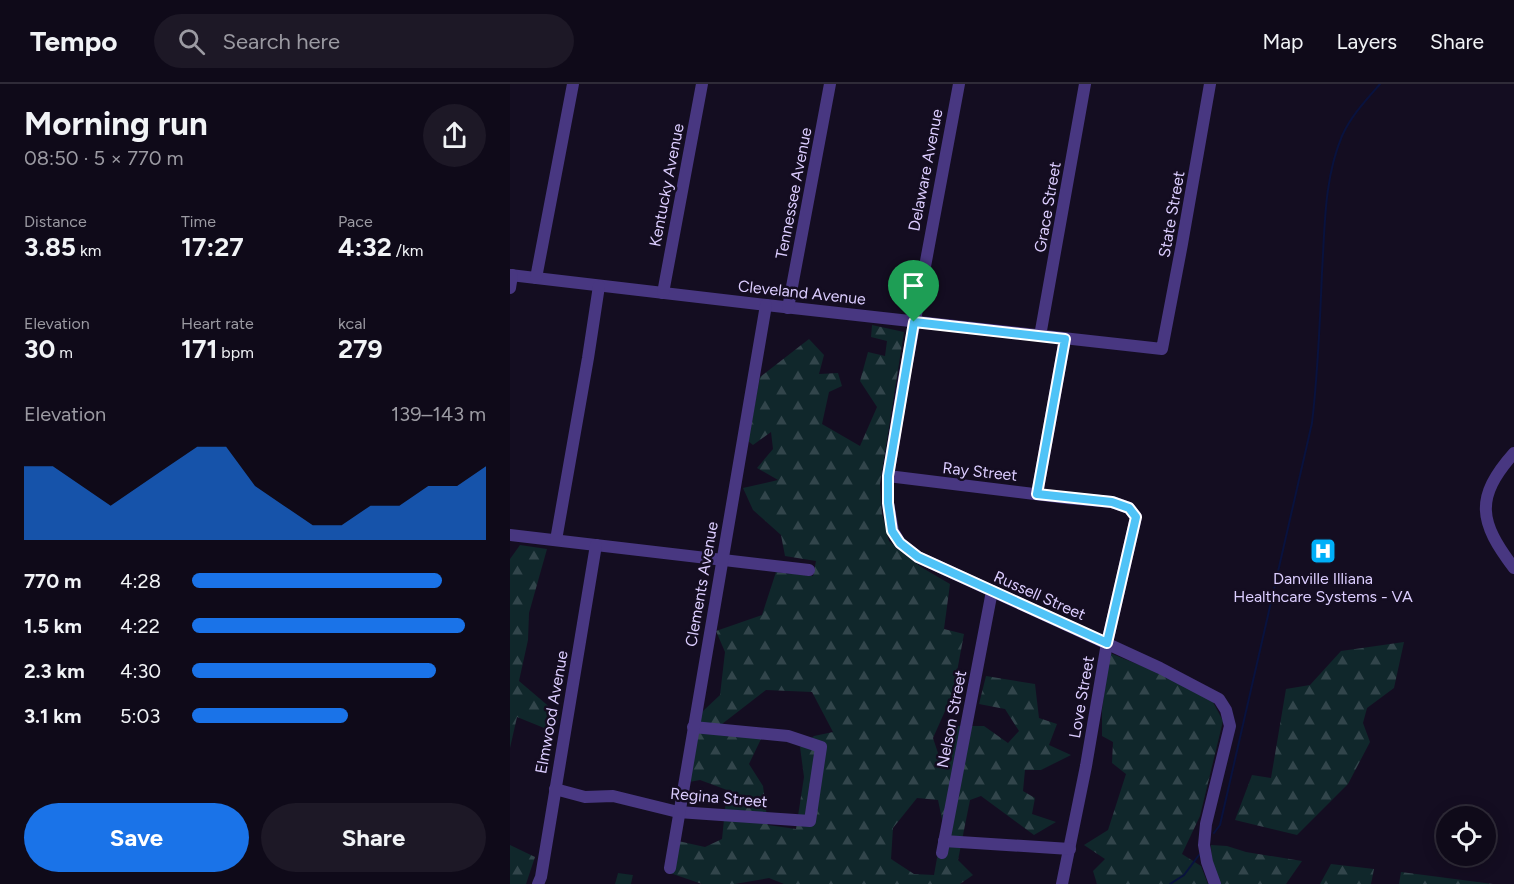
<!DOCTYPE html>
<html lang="en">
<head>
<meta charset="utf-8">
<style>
  :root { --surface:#0f0a19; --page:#1d1826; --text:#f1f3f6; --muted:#9b9aa2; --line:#2f2b38; --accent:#1a73e8 }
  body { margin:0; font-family:Figtree,sans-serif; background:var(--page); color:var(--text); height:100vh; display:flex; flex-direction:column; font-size:22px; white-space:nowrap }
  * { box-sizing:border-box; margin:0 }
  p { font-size:20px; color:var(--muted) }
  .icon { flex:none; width:33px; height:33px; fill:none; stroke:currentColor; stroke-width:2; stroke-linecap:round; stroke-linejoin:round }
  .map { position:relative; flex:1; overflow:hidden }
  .panel { display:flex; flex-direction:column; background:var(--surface); width:510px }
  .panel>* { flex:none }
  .fabs { position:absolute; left:926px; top:722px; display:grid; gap:12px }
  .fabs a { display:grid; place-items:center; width:60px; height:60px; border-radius:50%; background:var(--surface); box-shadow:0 3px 15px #0003,0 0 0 2px var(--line); font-size:30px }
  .pin { position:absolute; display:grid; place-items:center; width:51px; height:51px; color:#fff; margin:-62px -26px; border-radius:50% 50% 50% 0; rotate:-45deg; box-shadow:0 0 6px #0007 }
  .pin .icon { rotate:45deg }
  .round { display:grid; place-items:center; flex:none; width:63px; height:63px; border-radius:32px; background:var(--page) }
  .overview { display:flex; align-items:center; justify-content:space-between; height:102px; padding:0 24px }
  h1 { font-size:33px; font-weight:700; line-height:45px }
  .stats { display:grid; grid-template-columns:repeat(3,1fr); gap:9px; height:102px; padding:6px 24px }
  .stats div { display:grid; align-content:center }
  .stats b { font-size:26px; font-weight:700 }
  .stats small { font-size:16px; font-weight:400 }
  .stats p { font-size:16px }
  .chart { height:168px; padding:12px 24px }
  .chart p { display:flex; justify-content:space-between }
  .chart svg { width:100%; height:108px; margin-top:6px; fill:var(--accent); opacity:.7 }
  .action { display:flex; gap:12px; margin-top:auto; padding:12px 24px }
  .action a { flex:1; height:69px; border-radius:36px; background:var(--accent); color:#fff; font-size:24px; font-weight:700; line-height:69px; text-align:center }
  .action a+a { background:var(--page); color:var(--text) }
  ul { padding:0 24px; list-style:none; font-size:20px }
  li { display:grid; grid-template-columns:96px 72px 1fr; align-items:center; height:45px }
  li i { height:15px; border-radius:8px; background:var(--accent) }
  header { display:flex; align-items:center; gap:36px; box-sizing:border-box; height:84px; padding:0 30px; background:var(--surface); border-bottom:2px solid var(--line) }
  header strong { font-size:28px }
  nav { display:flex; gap:33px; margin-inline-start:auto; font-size:21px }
  .search { width:420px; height:54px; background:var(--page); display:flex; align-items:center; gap:15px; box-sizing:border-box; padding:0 21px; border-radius:33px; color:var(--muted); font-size:22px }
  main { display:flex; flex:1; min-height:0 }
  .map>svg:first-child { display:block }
  .forest { fill:url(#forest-firs); fill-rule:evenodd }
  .green { fill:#10272b }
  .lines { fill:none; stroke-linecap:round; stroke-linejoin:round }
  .stream { stroke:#09123e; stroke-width:2 }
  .minor { stroke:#483781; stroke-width:12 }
  .route-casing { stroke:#fff; stroke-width:12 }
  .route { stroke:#4fc3f7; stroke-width:8 }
  .labels { text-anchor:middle; stroke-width:5; stroke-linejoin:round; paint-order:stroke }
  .street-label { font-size:16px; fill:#dccdff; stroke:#140d21 }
  .poi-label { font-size:16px; fill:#dccdff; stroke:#140d21 }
</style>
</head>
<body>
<header>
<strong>Tempo</strong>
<div class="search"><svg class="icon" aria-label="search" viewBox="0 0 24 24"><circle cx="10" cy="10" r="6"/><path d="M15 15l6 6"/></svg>Search here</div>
<nav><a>Map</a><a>Layers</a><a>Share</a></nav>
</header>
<main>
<section class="panel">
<div class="overview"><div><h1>Morning run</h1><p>08:50 · 5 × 770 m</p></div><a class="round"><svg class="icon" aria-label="share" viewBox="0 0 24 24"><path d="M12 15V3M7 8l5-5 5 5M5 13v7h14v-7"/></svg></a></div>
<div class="stats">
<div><p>Distance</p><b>3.85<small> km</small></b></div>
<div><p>Time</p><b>17:27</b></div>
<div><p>Pace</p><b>4:32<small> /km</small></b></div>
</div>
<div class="stats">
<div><p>Elevation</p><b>30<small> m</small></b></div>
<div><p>Heart rate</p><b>171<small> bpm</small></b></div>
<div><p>kcal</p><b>279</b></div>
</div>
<div class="chart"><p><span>Elevation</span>139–143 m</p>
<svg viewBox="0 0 160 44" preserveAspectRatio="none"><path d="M0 44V14L10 14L20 22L30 30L40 22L50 14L60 6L70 6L80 22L90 30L100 38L110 38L120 30L130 30L140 22L150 22L160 14V44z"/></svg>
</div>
<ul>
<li><b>770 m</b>4:28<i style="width:85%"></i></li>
<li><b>1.5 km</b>4:22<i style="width:93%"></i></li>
<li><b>2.3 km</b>4:30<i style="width:83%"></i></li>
<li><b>3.1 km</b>5:03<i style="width:53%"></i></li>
</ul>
<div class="action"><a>Save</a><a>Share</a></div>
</section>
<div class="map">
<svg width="1004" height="800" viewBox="0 0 1004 800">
  <defs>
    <pattern id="forest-firs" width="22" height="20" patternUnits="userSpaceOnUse" patternTransform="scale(1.5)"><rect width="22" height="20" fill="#10272b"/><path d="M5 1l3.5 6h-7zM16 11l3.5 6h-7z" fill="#32454b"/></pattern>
  </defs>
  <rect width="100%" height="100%" fill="#140d21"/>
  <!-- forest -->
  <g class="forest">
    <path d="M362,241l32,7 -24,152 2,30 7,27 32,26 29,17 -6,45 20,5 -11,59 -20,45 7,21 17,-33h27l24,17 11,-12 -14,-22 -26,-5 7,-28 49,8 4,34 18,6 -8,21 22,10 -30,15h-16l-2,21 12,7 -3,16 24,8 -22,13 -53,-39 -11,4 -12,60 15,15 -13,9h-176l-15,-6 -34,6h-33l-32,-11 8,-32 27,6 17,-8 5,-49 -27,-10 -11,2 13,-70 18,-17 5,-43 -9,-21 46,-16 14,-43 37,4 3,-15 -31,-5 -4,-21 -28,-25 -10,-22 35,-8 -21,-12 16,-19 -2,-17 -18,13 -5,-4 12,-64 49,-38 15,16 -5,19 19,-1 4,13 -13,6 -7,32 38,22 17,-39 -17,-26 8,-29 17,4 2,-15 -16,-4zM256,606l46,2 21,40 -19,4 -14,11 4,30 -8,52 -28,-4 -5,-39 -14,-22 12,-25 -39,-15zM407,714l21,2 5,24 -9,51 -20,-1 -23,-15 2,-31z"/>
    <polygon points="10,461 37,465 19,529 18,556 9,597 49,631 44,648 7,633 0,664 0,475"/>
    <polygon points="894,558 884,604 857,624 853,639 860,658 838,700 787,751 725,736 742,691 761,694 776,605 800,601 831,567"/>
    <polygon points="600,569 661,594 703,618 713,637 690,732 672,770 691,782 698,800 587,800 583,787 595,775 574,761 598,746 616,690 602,679 603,658 592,652 592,626"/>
    <polygon points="0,761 25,773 16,800 0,800"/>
    <polygon points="701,761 717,762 736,768 792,777 776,800 709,800 702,783"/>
    <polygon points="821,780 864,785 861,800 810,800"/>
    <polygon points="891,788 983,800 889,800"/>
  </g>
  <!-- green -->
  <polygon class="green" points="108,789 123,791 121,800 105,800"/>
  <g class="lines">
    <!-- stream -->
    <g class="stream">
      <path d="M704,749l6,-8 92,-402c6,-50 8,-100 10,-151 3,-46 2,-93 20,-136 9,-20 24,-36 38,-52"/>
      <polyline points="660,800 674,791 689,771"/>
    </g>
    <!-- minor -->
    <g class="minor">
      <polyline points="449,0 394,295 378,392 378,419 383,447 390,459 408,473 650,584 709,615 716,626 720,642 696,740 694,761 697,778 705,800"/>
      <polyline points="0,191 256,221 652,265 672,160 700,0"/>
      <polyline points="26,194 63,0"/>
      <polyline points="0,204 2,191"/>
      <polyline points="153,209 192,0"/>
      <polyline points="278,224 320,0"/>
      <polyline points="530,252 575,0"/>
      <path d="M1004,369c-40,45 -35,69 0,115"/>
      <polyline points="378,392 557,414 602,418 619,424 626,433 597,559 576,682 552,800"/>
      <polyline points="527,410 555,255"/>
      <polyline points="0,451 299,486"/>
      <polyline points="46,456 78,274 89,202"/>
      <polyline points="45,705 75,713 103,712 168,728 300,737 311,663 278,652 183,643"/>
      <polyline points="434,757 560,765"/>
      <polyline points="432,769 482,507"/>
      <polyline points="160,784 256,221"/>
      <polyline points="28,800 31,793 86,461"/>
    </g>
  </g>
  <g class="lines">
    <!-- route casing -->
    <g class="route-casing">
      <polygon id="route" points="404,238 555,255 527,410 602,418 619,424 626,433 597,559 408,473 390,459 382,447 378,419 378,392"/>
    </g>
    <!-- route -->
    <use href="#route" class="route"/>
  </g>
  <!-- icons -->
  <defs>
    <g id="hospital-square" transform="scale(1.35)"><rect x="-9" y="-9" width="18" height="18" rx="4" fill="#00aff8" stroke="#140d21"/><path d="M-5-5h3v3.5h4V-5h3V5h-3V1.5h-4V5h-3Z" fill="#fff"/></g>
  </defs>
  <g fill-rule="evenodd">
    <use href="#hospital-square" x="813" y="467"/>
  </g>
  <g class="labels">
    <!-- street labels -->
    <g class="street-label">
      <text transform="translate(415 86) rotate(-79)" y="6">Delaware Avenue</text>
      <text transform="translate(156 101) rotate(-79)" y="6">Kentucky Avenue</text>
      <text transform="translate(283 109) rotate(-79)" y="6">Tennessee Avenue</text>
      <text transform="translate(537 123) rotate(-80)" y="6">Grace Street</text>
      <text transform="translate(661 130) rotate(-80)" y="6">State Street</text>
      <text transform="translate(292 208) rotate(6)" y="6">Cleveland Avenue</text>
      <text transform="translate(470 387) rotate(6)" y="6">Ray Street</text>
      <text transform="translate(191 500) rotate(-80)" y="6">Clements Avenue</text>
      <text transform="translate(530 511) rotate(24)" y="6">Russell Street</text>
      <text transform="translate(571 613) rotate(-80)" y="6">Love Street</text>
      <text transform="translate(41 628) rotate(-80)" y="6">Elmwood Avenue</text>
      <text transform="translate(441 635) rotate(-79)" y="6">Nelson Street</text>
      <text transform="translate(209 713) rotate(5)" y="6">Regina Street</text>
    </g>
    <!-- poi labels -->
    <g class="poi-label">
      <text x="813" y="500">Danville Illiana<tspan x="813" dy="18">Healthcare Systems - VA</tspan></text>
    </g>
  </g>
</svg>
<div class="fabs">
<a><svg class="icon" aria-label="locate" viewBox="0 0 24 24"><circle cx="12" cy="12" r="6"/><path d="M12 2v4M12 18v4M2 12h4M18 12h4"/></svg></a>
</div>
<div class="pin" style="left:404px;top:238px;background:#1e9e55"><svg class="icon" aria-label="arrive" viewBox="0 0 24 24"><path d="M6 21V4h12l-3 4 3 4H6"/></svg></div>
</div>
</main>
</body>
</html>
